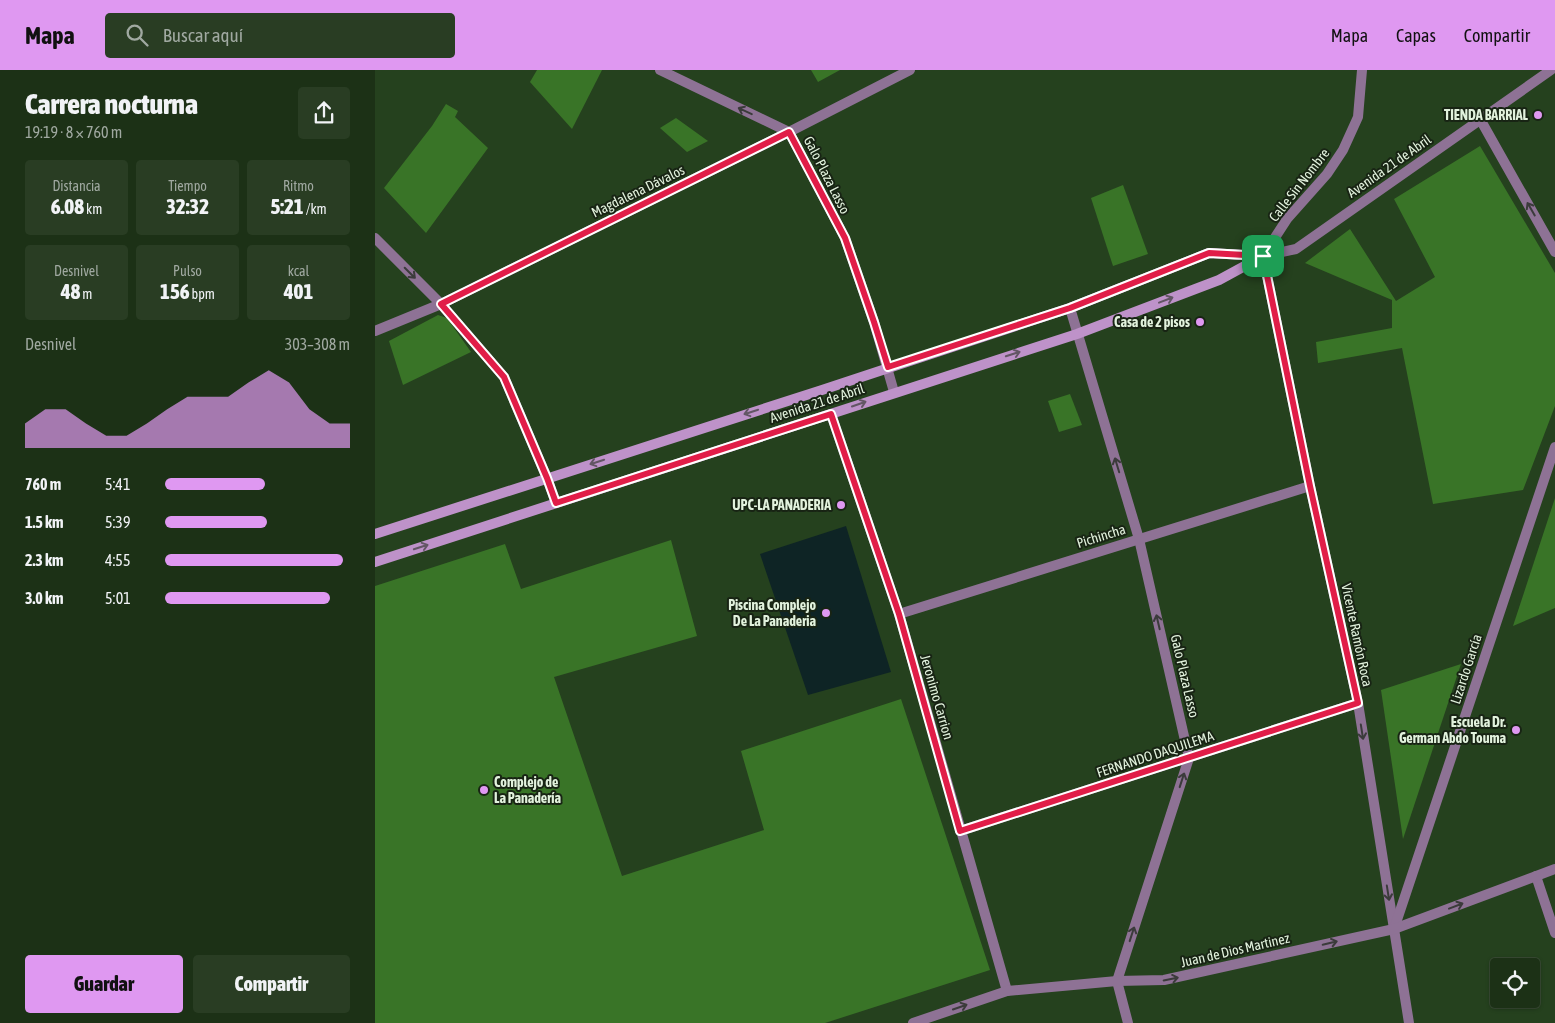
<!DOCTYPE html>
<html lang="es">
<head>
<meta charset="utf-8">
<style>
  :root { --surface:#1c3116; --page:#293d23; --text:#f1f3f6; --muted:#a0a9a1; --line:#3a4c35; --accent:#df98f1 }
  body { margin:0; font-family:"Asap Condensed",sans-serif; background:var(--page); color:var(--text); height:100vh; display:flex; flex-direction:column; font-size:19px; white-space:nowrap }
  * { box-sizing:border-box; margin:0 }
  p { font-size:16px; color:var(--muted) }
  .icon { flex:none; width:28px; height:28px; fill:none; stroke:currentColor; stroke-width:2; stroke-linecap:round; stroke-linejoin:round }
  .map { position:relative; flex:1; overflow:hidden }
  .drawer { display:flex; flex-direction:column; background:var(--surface); width:375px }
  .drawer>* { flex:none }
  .buttons { position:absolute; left:1115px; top:888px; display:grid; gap:10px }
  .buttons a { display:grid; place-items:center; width:50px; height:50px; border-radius:5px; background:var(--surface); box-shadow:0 1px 4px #0004,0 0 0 1px var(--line); font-size:25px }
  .pin { position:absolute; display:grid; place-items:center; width:42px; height:42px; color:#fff; margin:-21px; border-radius:10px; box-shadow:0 2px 8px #0006 }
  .round { display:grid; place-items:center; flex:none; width:52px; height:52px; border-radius:5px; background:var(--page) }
  .summary { display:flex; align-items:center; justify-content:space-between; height:85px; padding:0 25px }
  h1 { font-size:28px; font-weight:800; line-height:38px }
  .metrics { display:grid; grid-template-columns:repeat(3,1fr); gap:8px; height:85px; padding:5px 25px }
  .metrics div { display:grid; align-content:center; border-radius:5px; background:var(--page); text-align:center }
  .metrics b { font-size:21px; font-weight:800 }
  .metrics small { font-size:14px; font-weight:400 }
  .metrics p { font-size:14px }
  .chart { height:140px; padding:10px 25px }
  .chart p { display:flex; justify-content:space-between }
  .chart svg { width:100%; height:90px; margin-top:5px; fill:var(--accent); opacity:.7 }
  .cta { display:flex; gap:10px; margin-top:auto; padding:10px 25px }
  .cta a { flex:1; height:58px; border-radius:5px; background:var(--accent); color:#111; font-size:20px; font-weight:800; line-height:58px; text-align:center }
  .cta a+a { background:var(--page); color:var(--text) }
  ul { padding:0 25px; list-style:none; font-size:16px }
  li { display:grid; grid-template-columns:80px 60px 1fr; align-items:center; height:38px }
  li i { height:12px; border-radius:6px; background:var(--accent) }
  header { display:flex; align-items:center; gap:30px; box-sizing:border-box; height:70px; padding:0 25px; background:var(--accent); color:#111 }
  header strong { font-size:24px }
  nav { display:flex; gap:28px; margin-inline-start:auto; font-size:18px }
  .search { width:350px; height:45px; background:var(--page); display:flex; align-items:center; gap:12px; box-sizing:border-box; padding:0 18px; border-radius:5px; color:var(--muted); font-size:19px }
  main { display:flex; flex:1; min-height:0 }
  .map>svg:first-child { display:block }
  .green { fill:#397427 }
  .water { fill:#0e2425 }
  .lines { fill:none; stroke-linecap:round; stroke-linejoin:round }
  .street { stroke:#8e7295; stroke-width:10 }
  .secondary { stroke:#be92c9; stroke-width:10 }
  .oneway { stroke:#3b3b3b }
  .oneway2 { stroke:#635665 }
  .route-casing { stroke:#fff; stroke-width:10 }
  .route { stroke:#e11d48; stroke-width:6 }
  .poi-dot { fill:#df98f1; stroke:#182414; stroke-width:2 }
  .labels { text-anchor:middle; stroke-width:4; stroke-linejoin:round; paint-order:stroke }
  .poi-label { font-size:14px; font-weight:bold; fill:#e2f2dd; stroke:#182414; text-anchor:end }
  .street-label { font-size:14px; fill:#e2f2dd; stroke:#182414 }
</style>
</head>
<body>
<header>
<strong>Mapa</strong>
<div class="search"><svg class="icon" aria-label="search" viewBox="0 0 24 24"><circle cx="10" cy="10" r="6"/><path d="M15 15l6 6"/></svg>Buscar aquí</div>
<nav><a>Mapa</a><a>Capas</a><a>Compartir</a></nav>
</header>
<main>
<section class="drawer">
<div class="summary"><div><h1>Carrera nocturna</h1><p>19:19 · 8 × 760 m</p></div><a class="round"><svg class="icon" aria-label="share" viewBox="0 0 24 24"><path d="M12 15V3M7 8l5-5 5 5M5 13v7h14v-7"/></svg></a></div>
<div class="metrics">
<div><p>Distancia</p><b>6.08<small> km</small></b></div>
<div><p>Tiempo</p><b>32:32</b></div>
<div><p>Ritmo</p><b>5:21<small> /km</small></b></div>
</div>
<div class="metrics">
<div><p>Desnivel</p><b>48<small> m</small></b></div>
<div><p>Pulso</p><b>156<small> bpm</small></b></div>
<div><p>kcal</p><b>401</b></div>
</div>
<div class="chart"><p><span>Desnivel</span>303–308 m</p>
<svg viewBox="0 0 160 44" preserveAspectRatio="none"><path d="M0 44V32L10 25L20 25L30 32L40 38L50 38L60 32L70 25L80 19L90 19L100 19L110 12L120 6L130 12L140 25L150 32L160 32V44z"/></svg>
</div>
<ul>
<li><b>760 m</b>5:41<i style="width:54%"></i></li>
<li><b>1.5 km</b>5:39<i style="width:55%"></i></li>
<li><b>2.3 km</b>4:55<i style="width:96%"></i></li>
<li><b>3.0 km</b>5:01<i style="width:89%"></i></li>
</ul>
<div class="cta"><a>Guardar</a><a>Compartir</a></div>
</section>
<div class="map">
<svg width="1180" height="953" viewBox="0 0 1180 953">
  <rect width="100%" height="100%" fill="#25411e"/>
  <!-- green -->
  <g class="green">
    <polygon points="162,0 227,0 197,59 155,12"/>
    <polygon points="436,0 465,0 443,12"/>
    <polygon points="71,34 83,41 80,47 113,78 51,163 9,118 57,56"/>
    <polygon points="301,48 333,71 312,82 285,58"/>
    <polygon points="1105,76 1180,203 1180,336 1148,420 1058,434 1027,278 943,293 941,272 1017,258 1017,230 930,193 975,159 1021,231 1060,207 1019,129"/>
    <polygon points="748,115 773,184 738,196 716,128"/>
    <polygon points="63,245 72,248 96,282 28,315 14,271"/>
    <polygon points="695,324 707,355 684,362 673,331"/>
    <polygon points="1180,428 1180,538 1138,556"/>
    <polygon points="296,470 322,566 179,607 247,806 389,760 366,681 526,629 615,900 450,953 0,953 0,516 130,474 146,519"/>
    <polygon points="1086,594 1028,769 1006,620"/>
  </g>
  <!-- water -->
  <polygon class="water" points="471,456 516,602 433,625 385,484"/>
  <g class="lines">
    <!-- street -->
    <g class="street">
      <polyline points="285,0 414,62 470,168 499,252 519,322"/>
      <polyline points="1105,49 1180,182"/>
      <polyline points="0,168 66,234 129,307 172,408 181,433"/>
      <polyline points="888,186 935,416 983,633 1034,953"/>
      <polyline points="888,186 921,179 1176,0"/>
      <polyline points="888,186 912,149 952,104 968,80 983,47 987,0"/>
      <polyline points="695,238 764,469 814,688 742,911 753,953"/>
      <polyline points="0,261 66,234 414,62 535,0"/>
      <polyline points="456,344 524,544 632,921"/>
      <polyline points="524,544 935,416"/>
      <polyline points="585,761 983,633"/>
      <polyline points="1161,806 1180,863"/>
      <polyline points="1020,856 1180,377"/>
      <polyline points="538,953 632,921 742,911 789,910 1019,859 1180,799"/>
    </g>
    <!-- secondary -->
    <g class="secondary">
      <polyline points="0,464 447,320 695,238 834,183 887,186"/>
      <polyline points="0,492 702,264 844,210 888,186"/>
    </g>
  </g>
  <!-- one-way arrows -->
  <defs><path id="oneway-shaft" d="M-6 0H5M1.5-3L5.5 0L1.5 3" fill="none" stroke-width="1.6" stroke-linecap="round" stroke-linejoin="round" transform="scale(1.25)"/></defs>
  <g class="oneway">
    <use href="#oneway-shaft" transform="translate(370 41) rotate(-155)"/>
    <use href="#oneway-shaft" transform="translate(1156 139) rotate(-120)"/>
    <use href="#oneway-shaft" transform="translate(35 203) rotate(45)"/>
    <use href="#oneway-shaft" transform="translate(742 395) rotate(-107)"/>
    <use href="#oneway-shaft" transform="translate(783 552) rotate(-103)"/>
    <use href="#oneway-shaft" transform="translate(987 662) rotate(81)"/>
    <use href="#oneway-shaft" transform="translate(807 710) rotate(-72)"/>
    <use href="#oneway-shaft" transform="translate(1013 823) rotate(81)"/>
    <use href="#oneway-shaft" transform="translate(1081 836) rotate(-21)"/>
    <use href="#oneway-shaft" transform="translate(757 864) rotate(-72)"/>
    <use href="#oneway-shaft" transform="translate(955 873) rotate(-13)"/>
    <use href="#oneway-shaft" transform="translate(796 909) rotate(-11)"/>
    <use href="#oneway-shaft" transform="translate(585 937) rotate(-19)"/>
  </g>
  <g class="oneway2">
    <use href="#oneway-shaft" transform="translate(791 230) rotate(-21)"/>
    <use href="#oneway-shaft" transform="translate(638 284) rotate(-18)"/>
    <use href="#oneway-shaft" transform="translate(484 334) rotate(-19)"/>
    <use href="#oneway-shaft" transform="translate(376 342) rotate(162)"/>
    <use href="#oneway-shaft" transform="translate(222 392) rotate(162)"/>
    <use href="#oneway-shaft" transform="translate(46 477) rotate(-18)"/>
  </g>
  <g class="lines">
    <!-- route casing -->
    <g class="route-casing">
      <polygon id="route" points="414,62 470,168 499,252 513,297 695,238 834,183 888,186 935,416 983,633 585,761 524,544 456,344 181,433 172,408 129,307 66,234"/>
    </g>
    <!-- route -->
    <use href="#route" class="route"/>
  </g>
  <!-- markers -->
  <g class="poi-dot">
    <circle cx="1163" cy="45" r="5"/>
    <circle cx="825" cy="252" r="5"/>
    <circle cx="466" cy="435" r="5"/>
    <circle cx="451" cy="543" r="5"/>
    <circle cx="1141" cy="660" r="5"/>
    <circle cx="109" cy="720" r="5"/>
  </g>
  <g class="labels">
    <!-- poi labels -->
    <g class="poi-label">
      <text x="1153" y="50">TIENDA BARRIAL</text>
      <text x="815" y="257">Casa de 2 pisos</text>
      <text x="456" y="440">UPC-LA PANADERIA</text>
      <text x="441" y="540">Piscina Complejo<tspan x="441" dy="16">De La Panaderia</tspan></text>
      <text x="1131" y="657">Escuela Dr.<tspan x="1131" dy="16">German Abdo Touma</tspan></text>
      <text x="119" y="717" text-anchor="start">Complejo de<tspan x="119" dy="16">La Panadería</tspan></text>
    </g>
    <!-- street labels -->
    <g class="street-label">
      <text transform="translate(1014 96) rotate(-35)" y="5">Avenida 21 de Abril</text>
      <text transform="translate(452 105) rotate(63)" y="5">Galo Plaza Lasso</text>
      <text transform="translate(924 115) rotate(-52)" y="5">Calle Sin Nombre</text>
      <text transform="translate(263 121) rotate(-26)" y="5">Magdalena Dávalos</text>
      <text transform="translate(442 333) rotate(-18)" y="5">Avenida 21 de Abril</text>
      <text transform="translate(726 466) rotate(-17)" y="5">Pichincha</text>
      <text transform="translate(982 565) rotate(78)" y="5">Vicente Ramón Roca</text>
      <text transform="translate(1091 599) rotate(-72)" y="5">Lizardo García</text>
      <text transform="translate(810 606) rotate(77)" y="5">Galo Plaza Lasso</text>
      <text transform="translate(562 627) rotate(74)" y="5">Jeronimo Carrion</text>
      <text transform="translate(780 684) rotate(-18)" y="5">FERNANDO DAQUILEMA</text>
      <text transform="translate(860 880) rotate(-13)" y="5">Juan de Dios Martinez</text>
    </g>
  </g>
</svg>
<div class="buttons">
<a><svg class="icon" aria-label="locate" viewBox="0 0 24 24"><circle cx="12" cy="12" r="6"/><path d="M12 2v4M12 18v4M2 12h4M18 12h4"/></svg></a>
</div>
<div class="pin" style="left:888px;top:186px;background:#1e9e55"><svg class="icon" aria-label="arrive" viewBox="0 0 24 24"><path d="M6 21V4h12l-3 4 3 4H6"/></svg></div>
</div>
</main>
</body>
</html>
